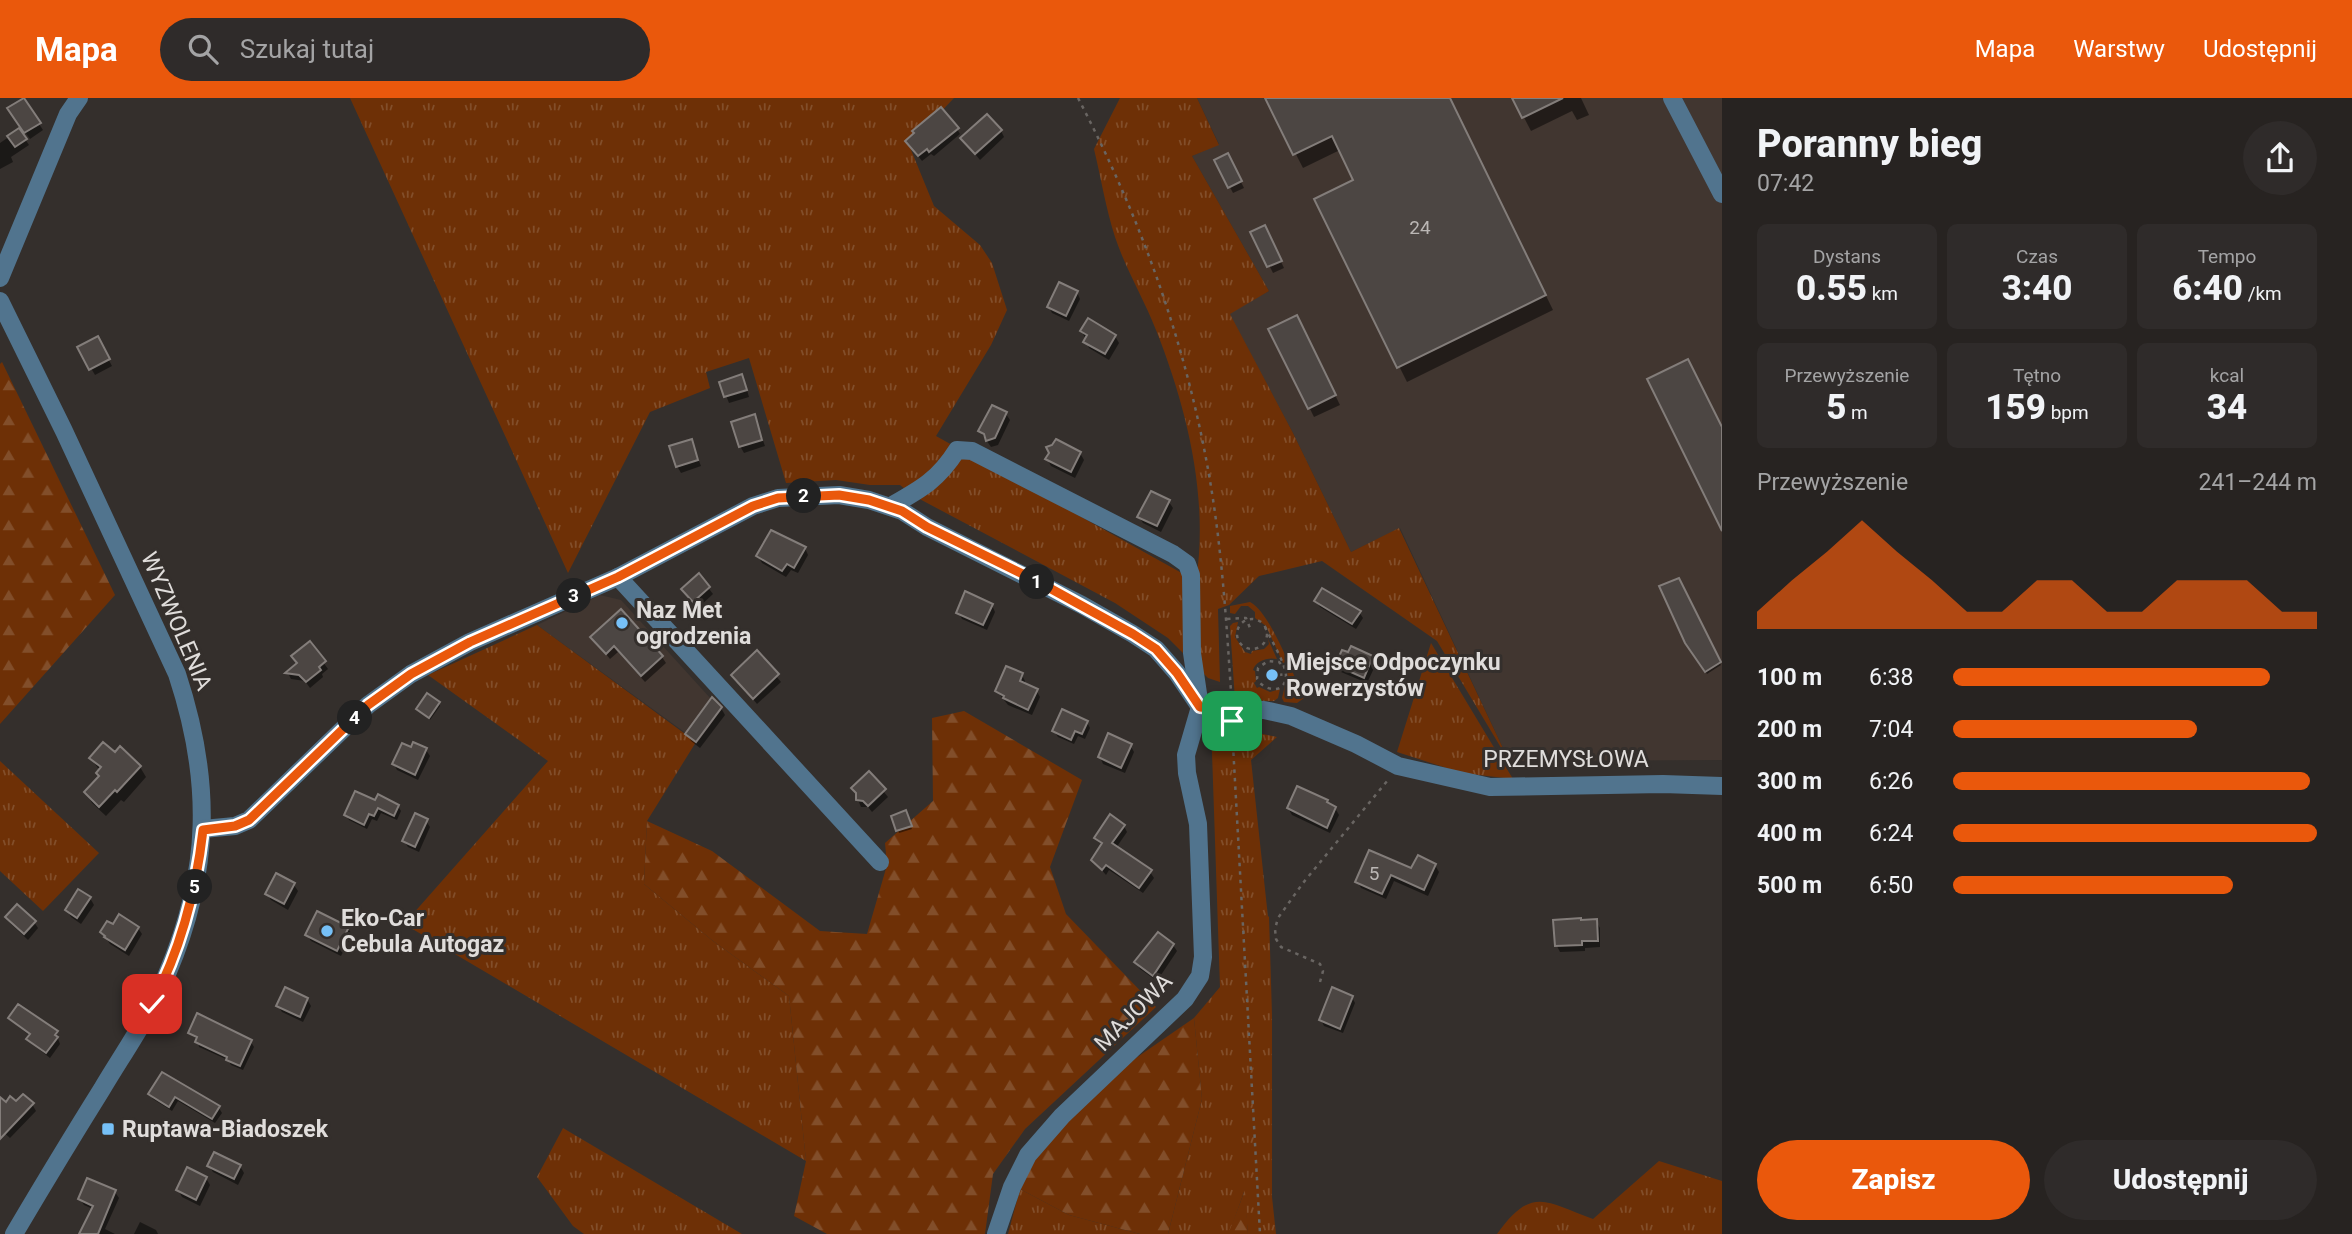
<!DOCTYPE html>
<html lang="pl">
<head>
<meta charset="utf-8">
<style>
  :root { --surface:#272321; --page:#2f2b2a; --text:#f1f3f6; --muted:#a4a4a5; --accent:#ea580c }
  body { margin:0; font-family:Roboto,sans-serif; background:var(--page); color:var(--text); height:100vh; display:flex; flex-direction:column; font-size:26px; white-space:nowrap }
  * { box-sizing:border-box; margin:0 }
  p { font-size:23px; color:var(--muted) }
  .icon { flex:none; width:38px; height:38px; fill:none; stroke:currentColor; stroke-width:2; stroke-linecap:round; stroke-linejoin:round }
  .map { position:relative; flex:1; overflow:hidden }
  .sheet { display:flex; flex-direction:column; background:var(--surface); width:630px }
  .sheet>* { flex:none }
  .pin { position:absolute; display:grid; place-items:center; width:60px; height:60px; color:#fff; margin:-30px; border-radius:14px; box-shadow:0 4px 10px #0006 }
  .km { position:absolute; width:35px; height:35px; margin:-18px; border-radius:50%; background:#222; color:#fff; font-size:19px; line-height:35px; text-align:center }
  .round { display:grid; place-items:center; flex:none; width:74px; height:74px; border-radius:37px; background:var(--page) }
  .headline { display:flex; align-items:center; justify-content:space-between; height:119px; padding:0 35px }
  h1 { font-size:38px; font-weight:800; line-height:52px }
  .figures { display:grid; grid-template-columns:repeat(3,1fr); gap:10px; height:119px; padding:7px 35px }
  .figures div { display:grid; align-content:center; border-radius:10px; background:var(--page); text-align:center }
  .figures b { font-size:35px; font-weight:800 }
  .figures small { font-size:19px; font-weight:400 }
  .figures p { font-size:19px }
  .chart { height:196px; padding:14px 35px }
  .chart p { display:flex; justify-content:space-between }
  .chart svg { width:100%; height:126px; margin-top:7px; fill:var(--accent); opacity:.7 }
  .button { display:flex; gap:14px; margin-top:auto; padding:14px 35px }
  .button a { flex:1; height:80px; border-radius:42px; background:var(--accent); color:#fff; font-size:28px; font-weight:800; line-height:80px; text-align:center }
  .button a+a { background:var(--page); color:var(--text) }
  ul { padding:0 35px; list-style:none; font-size:23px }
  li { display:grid; grid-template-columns:112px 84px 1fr; align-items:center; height:52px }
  li i { height:18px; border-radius:9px; background:var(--accent) }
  header { display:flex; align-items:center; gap:42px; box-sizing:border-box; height:98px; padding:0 35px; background:var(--accent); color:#fff }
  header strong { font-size:33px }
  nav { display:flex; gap:38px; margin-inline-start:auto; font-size:24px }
  .search { width:490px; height:63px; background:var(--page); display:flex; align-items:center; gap:18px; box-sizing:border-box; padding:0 24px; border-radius:38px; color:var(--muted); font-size:26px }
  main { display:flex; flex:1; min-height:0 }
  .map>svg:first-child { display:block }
  .built { fill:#413630 }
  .grass { fill:url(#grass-tufts) }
  .forest { fill:url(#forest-firs) }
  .shadow { fill:#0007 }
  .building { fill:#4c4643; stroke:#837d7a; stroke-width:2 }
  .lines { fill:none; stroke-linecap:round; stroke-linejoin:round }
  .path { stroke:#696562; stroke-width:2.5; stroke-dasharray:3.5 5; stroke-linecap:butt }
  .minor { stroke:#51748e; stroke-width:18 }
  .route-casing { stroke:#fff; stroke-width:14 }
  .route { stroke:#ea580c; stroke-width:9 }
  .poi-dot { fill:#76c0f7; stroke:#342f2c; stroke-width:2.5 }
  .labels { text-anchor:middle; stroke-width:6; stroke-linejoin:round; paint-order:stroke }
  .number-label { font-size:19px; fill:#bbb7b5 }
  .poi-label { font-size:23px; font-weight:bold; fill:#e0dddb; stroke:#342f2c; text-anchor:start }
  .street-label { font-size:23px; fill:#e0dddb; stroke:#342f2c }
</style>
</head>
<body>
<header>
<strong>Mapa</strong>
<div class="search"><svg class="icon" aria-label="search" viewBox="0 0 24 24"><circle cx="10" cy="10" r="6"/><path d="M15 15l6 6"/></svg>Szukaj tutaj</div>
<nav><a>Mapa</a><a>Warstwy</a><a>Udostępnij</a></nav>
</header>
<main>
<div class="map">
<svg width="1722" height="1136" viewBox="0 0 1722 1136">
  <defs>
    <pattern id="grass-tufts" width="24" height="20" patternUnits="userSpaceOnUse" patternTransform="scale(1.75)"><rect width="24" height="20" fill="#6e3006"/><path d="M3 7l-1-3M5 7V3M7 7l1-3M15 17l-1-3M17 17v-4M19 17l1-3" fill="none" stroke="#824e2a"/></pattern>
    <pattern id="forest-firs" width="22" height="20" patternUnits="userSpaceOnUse" patternTransform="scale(1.75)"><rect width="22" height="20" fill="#6e3006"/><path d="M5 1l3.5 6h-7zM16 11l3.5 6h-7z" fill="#824e2a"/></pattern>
  </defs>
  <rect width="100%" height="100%" fill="#342f2c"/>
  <!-- built -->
  <g class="built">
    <polygon points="1197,0 1722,0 1722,662 1509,663 1400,430 1351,454 1293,335 1229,215 1269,193 1192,58 1219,46"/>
    <polygon points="600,497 621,502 721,612 698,644 537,527"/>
  </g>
  <!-- grass -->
  <g class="grass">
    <path d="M350,0h604l-45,47 25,61 46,39 12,18 15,47 -16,35 -55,91 260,145c13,-83 -9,-173 -40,-251 -12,-31 -30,-60 -41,-93 -9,-28 -14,-59 -21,-88l26,-51h77l22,47 -27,11 77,135 -39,23 63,119 58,119 48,-24 110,233 -72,-120 -115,-80 -63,15 -30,29 -11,4 2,73 -12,-4 -40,-40 -53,-35 -201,-107 -14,-11h-30l-34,-5 -50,3 -37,-125 -43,14 4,16 -60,24 -82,161z"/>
    <path d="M1250,504c21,11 43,73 54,96l-7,5 -13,-1 -2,-4 3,-13 3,1 2,-6 -2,-1 -1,-10 2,-2 -3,-5 -3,1 -17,-37 -11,-8v-6l-7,-6h-7l-6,8 -5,-1v-7z"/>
    <path d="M1238,524l-3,15 10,15 6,2 1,-3 12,-2 5,-5 -1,-5 9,20c-10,-2 -21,2 -24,11l2,1 1,10 -2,2 3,5 2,-1 11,5 10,-3 -2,9 -4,3 -39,-1 -5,-74 3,-3z"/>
    <polygon points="537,527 696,644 647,723 644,786 713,843 789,898 806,1063 404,826 548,663 428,577"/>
    <polygon points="1431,545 1513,681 1462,675 1397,654"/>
    <polygon points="1211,625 1277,639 1251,662 1268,819 1269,818 1272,917 1272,1099 1276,1136 1248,1136 1244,1094 1229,1136 1168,1136 1202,1001 1194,920 1220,889"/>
    <polygon points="0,663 99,755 43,813 0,773"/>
    <polygon points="563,1030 742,1136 584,1136 573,1128 537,1079"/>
    <path d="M1659,1063l63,20v53h-225c35,-49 49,-32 96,-15z"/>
    <polygon points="1020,1091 1069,1117 1140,1136 1008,1136"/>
  </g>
  <!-- forest -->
  <g class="forest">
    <polygon points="2,264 115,497 0,626 0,266"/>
    <polygon points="964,613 1082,682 1050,769 1066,816 1156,909 1025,1031 993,1076 985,1136 827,1136 794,1118 806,1063 789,898 713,843 644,786 647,723 712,753 820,833 867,836 887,767 885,745 933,703 932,620"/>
    <polygon points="1194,920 1202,1001 1168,1136 1140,1136 1069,1117 1020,1091 1026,1067 1107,980"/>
    <polygon points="1245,1092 1248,1136 1229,1136 1229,1134"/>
  </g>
  <!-- shadow -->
  <g class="shadow">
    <polygon points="1267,0 1449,0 1553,212 1407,284 1316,102 1355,82 1340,52 1303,70"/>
    <polygon points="1514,0 1581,0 1589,17 1577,22 1572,13 1531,33"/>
    <polygon points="23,2 43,32 30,41 13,17"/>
    <polygon points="957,31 960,36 934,58 931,56 922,63 911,49"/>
    <polygon points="19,32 29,47 11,59 13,64 0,71 0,45"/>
    <polygon points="1001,33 1004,39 980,62 963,41"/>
    <polygon points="1216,63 1231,64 1244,90 1233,95"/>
    <polygon points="1253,135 1268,136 1284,170 1273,175"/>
    <polygon points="1077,194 1080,201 1069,223 1052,215 1049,209"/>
    <polygon points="1301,228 1340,307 1314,319 1271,232"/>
    <polygon points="1082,233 1115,238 1119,245 1109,262 1089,250"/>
    <polygon points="97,240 112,268 95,277 79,250"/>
    <polygon points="721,285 745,285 749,299 729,305"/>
    <polygon points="1006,316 1010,322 998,347 991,349 980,333"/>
    <polygon points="754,318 765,348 744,355 740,348"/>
    <polygon points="691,343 701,368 681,375 677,368"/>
    <polygon points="1080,355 1084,362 1075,380 1051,368 1047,361"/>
    <polygon points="1169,404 1173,410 1161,434 1143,425 1139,419"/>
    <polygon points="805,450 808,457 798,475 791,472 786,479 762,465 758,458"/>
    <polygon points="699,478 713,496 698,510 687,497"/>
    <polygon points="1679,482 1721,567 1707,576 1692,554"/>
    <polygon points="1316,503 1359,514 1363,520 1356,531 1320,509"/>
    <polygon points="992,507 995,514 987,532 962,521 958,514"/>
    <polygon points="592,539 662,559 666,565 645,584 618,554 610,561"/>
    <polygon points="310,546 328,571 322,576 323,579 310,590 305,583 291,581 288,575 298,567"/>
    <polygon points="757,555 781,584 757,606 733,577"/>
    <polygon points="1349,557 1372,559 1376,566 1367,585 1341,574 1337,567"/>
    <polygon points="1022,577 1025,583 1024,587 1036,592 1040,599 1032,617 1008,607 997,593"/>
    <polygon points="439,605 440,608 430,622 418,611"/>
    <polygon points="721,610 725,617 700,650 691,643 687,636"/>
    <polygon points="1087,624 1090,630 1085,641 1078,638 1074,646 1058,639 1054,633"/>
    <polygon points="1130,647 1134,654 1125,675 1103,666 1100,659"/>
    <polygon points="426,652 430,658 418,682 397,672 394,666"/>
    <polygon points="115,657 140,669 146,679 124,704 121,702 106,718 92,705 86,695 100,679 100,673 91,660"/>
    <polygon points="869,676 888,699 872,714 868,709 861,709 858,702"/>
    <polygon points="376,705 398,708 401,713 397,722 381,715 377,723 372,721 367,731 349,722 346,717"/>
    <polygon points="1288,710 1335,710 1339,717 1330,735 1292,717"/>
    <polygon points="906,717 912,731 899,735 893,719"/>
    <polygon points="426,723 430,729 419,754 408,749 404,743"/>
    <polygon points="1124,728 1127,734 1116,750 1150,774 1154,780 1143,795 1109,772 1106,777 1093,762 1103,748 1096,740"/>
    <polygon points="1435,767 1439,774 1428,798 1394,783 1386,801 1361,790 1357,783"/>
    <polygon points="277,777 294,787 298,793 288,812 271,802 267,796"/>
    <polygon points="90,800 94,807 81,826 71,819 67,812"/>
    <polygon points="7,820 34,824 38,830 28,842 11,826"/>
    <polygon points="1596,823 1600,830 1600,849 1585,850 1585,853 1560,854 1557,848"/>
    <polygon points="113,829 138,830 142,836 129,858 110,846 102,834"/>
    <polygon points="348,830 352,837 341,858 311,843 307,837"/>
    <polygon points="1173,847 1177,853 1157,883 1140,871 1136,864"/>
    <polygon points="1352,899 1355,905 1343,935 1324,928 1321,922"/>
    <polygon points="307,901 311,908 303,924 282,914 278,908"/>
    <polygon points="10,920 56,935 60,946 50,960 32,946 28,941 30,938 14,925"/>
    <polygon points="190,935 251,944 254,949 243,972 231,967 228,962 199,949 198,942"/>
    <polygon points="162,976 219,1010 222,1015 215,1025 178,1003 172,1013 153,1001 150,996"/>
    <polygon points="0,1002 6,1006 32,1006 36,1013 10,1040 0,1031"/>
    <polygon points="209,1068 240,1068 244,1075 238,1087 213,1074"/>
    <polygon points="206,1080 210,1087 200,1108 182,1099 178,1092"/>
    <polygon points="115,1094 119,1100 105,1131 115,1136 81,1136 93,1111 84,1107 80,1101"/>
    <polygon points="140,1124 156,1132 158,1136 134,1136"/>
  </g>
  <!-- building -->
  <g class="building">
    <polygon points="24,0 41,25 24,35 7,10"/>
    <polygon points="1265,0 1450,0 1546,197 1397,270 1314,101 1353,82 1332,38 1293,57"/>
    <polygon points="1512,0 1563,0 1522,20"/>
    <polygon points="941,9 959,30 929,54 927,51 918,58 905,43 914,35 912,33"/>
    <polygon points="987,16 1002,32 975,56 960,40"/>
    <polygon points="19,30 27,41 15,49 7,38"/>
    <polygon points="1228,55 1242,83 1228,90 1214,62"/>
    <polygon points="1265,127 1282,163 1267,169 1250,134"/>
    <polygon points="1059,184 1078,193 1066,218 1047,209"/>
    <polygon points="1297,217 1336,297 1308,311 1268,231"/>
    <polygon points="1088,220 1116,237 1105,256 1083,244 1087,237 1080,233"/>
    <polygon points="98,238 110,261 89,272 77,249"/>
    <polygon points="1688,261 1722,329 1722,433 1647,281"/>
    <polygon points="742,276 747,292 724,299 719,284"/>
    <polygon points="992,307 1007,314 995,340 986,343 984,336 978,333"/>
    <polygon points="755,316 762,342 739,349 731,324"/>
    <polygon points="692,341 698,362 676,369 669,348"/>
    <polygon points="1056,341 1081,354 1071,374 1045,361 1049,355 1046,349 1052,347"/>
    <polygon points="1151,393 1170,402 1157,428 1137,419"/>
    <polygon points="771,432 806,449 794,470 787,466 782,473 756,458"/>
    <polygon points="699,475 710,489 693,504 681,491"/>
    <polygon points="1679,480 1721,564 1705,574 1685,545 1659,488"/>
    <polygon points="1322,490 1361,513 1352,526 1314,503"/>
    <polygon points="965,493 993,506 983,527 956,515"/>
    <polygon points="621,511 663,558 641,578 614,548 606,556 590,539"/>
    <polygon points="310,543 326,563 319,569 321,572 306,584 299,577 285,575 297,565 291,558"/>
    <polygon points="1351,548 1373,558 1364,580 1335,567 1342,552 1348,554"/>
    <polygon points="757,552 779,576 753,601 731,577"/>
    <polygon points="1006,568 1023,575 1020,583 1038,591 1028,612 1003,600 1004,598 995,593"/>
    <polygon points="427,595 440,604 429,620 416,611"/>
    <polygon points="712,599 722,609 696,644 685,636"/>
    <polygon points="1062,611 1088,623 1082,636 1075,633 1071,642 1052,633"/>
    <polygon points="1108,635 1132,646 1121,670 1098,659"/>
    <polygon points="103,644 115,654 120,648 141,668 117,694 115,692 99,709 84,694 99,678 96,675 101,669 89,660"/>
    <polygon points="413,644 427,650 415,677 392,666 402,645 411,649"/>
    <polygon points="869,673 886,691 868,708 863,703 856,702 856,695 851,690"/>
    <polygon points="1297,688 1328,702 1327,704 1336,709 1327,730 1287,710"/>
    <polygon points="355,693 375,702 378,696 399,707 394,718 378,710 374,718 369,716 364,727 344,717"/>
    <polygon points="906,712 912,728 896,733 891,718"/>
    <polygon points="415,715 428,721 415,749 402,743"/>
    <polygon points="1110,716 1125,727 1112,745 1152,772 1139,790 1106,767 1102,772 1091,762 1102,745 1094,740"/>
    <polygon points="1369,752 1411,770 1418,757 1436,766 1424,792 1391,777 1382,796 1355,784"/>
    <polygon points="276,775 295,785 284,806 265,796"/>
    <polygon points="78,791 91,799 77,820 65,812"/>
    <polygon points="17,806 36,823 24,836 5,819"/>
    <polygon points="317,813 349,829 337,853 305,837"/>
    <polygon points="119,816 139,829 125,852 104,839 105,838 100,834 107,823 113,826"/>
    <polygon points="1581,820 1581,822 1597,821 1598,843 1582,843 1582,847 1555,848 1553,822"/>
    <polygon points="1158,834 1174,846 1153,878 1134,864"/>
    <polygon points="285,889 308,900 300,919 276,908"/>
    <polygon points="1332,889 1353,898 1340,931 1319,922"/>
    <polygon points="18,906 58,933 55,937 58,939 46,955 26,941 30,936 8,920"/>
    <polygon points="197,915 252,942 240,968 226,962 227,959 195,944 197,939 188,935"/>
    <polygon points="162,974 220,1008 212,1021 175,999 169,1009 148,996"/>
    <polygon points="23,996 34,1005 0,1041 0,999 6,1004 10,998 16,1003"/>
    <polygon points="214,1054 241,1067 234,1081 207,1068"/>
    <polygon points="187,1069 207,1079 196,1102 176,1092"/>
    <polygon points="87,1080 116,1092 98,1136 79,1136 93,1108 78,1101"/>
  </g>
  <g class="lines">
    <!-- path -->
    <g class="path">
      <path d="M1078,0c67,128 115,265 136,408 9,62 13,124 17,186"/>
      <polyline points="1227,521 1246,520 1250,530"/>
      <circle cx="1252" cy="536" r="15"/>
      <path d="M1265,529c5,11 21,37 21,49 -1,19 -22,15 -29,3l1,-11 10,-7 11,1 5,6"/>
      <polyline points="1279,577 1286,576"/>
      <polyline points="1232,629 1260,1136"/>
      <polyline points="1320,884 1323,873 1320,866 1281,849 1276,841 1275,831 1278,820 1303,785 1388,682"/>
    </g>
    <!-- minor -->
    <g class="minor">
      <polyline points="1672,0 1722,96"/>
      <polyline points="0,180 68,16 79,0"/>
      <path d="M0,203l64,130 113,243c35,106 34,197 -10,300 -16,40 -43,78 -65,115 -30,48 -59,96 -88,145"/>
      <path d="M891,408c30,-17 47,-26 66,-56l15,1 201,103 14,10 4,11 1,78 8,54 -14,48 1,18 11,51 5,133 -3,19 -15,23 -123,117 -34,39 -16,32 -16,47"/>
      <polyline points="618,479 880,764"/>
      <polyline points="203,731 235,728 249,722 368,607 411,576 470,544 618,479 753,408 778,400 839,397 869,402 902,413 927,429 1082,507 1133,536 1156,551 1177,575 1200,609 1232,612 1264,612 1291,618 1356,646 1398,668 1490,689 1663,686 1722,688"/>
    </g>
  </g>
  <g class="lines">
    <!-- route casing -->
    <g class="route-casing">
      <path id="route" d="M152,906c29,-55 44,-112 51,-174l32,-4 14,-6 119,-115 43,-31 59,-32 148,-65 135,-71 25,-8 61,-3 30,5 33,11 25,16 108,53 98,54 23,15 21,24 23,34 32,3v11"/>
    </g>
    <!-- route -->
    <use href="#route" class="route"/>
  </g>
  <!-- markers -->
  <g class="poi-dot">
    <circle cx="622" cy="525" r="7"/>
    <circle cx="1272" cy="577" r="7"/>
    <circle cx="327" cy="833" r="7"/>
    <rect x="101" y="1024" width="14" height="14" rx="3.5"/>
  </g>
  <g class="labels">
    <!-- number labels -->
    <g class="number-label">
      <text x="1420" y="136">24</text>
      <text x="1374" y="782">5</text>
    </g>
    <!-- poi labels -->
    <g class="poi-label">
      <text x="636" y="520">Naz Met<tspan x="636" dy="26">ogrodzenia</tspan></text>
      <text x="1286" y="572">Miejsce Odpoczynku<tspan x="1286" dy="26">Rowerzystów</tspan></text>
      <text x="341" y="828">Eko-Car<tspan x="341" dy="26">Cebula Autogaz</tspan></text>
      <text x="122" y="1039">Ruptawa-Biadoszek</text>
    </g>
    <!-- street labels -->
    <g class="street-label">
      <text transform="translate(177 523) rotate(67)" y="8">WYZWOLENIA</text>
      <text x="1566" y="669">PRZEMYSŁOWA</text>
      <text transform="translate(1133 914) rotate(-45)" y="8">MAJOWA</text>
    </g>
  </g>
</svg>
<div class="pin" style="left:1232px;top:623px;background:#1e9e55"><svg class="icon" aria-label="arrive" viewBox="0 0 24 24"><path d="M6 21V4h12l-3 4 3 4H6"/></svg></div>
<div class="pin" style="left:152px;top:906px;background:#d93025"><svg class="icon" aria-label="check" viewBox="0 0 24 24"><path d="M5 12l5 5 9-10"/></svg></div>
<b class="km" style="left:1037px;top:484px">1</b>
<b class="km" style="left:804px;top:398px">2</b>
<b class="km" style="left:574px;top:498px">3</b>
<b class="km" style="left:355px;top:620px">4</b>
<b class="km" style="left:195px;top:789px">5</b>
</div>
<section class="sheet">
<div class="headline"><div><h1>Poranny bieg</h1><p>07:42</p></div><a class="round"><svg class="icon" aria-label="share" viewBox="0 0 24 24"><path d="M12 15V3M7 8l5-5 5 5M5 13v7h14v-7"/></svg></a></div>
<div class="figures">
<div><p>Dystans</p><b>0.55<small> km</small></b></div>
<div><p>Czas</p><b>3:40</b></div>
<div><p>Tempo</p><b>6:40<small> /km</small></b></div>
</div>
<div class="figures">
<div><p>Przewyższenie</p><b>5<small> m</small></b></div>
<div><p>Tętno</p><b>159<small> bpm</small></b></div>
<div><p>kcal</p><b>34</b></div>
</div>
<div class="chart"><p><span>Przewyższenie</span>241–244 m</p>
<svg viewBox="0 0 160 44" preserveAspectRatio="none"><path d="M0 44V38L10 27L20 17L30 6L40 17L50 27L60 38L70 38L80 27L90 27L100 38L110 38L120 27L130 27L140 27L150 38L160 38V44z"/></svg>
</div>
<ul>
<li><b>100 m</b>6:38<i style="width:87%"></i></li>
<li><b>200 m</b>7:04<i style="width:67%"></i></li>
<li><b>300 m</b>6:26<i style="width:98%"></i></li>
<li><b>400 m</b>6:24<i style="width:100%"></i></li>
<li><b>500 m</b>6:50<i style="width:77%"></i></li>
</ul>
<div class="button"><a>Zapisz</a><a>Udostępnij</a></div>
</section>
</main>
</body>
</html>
